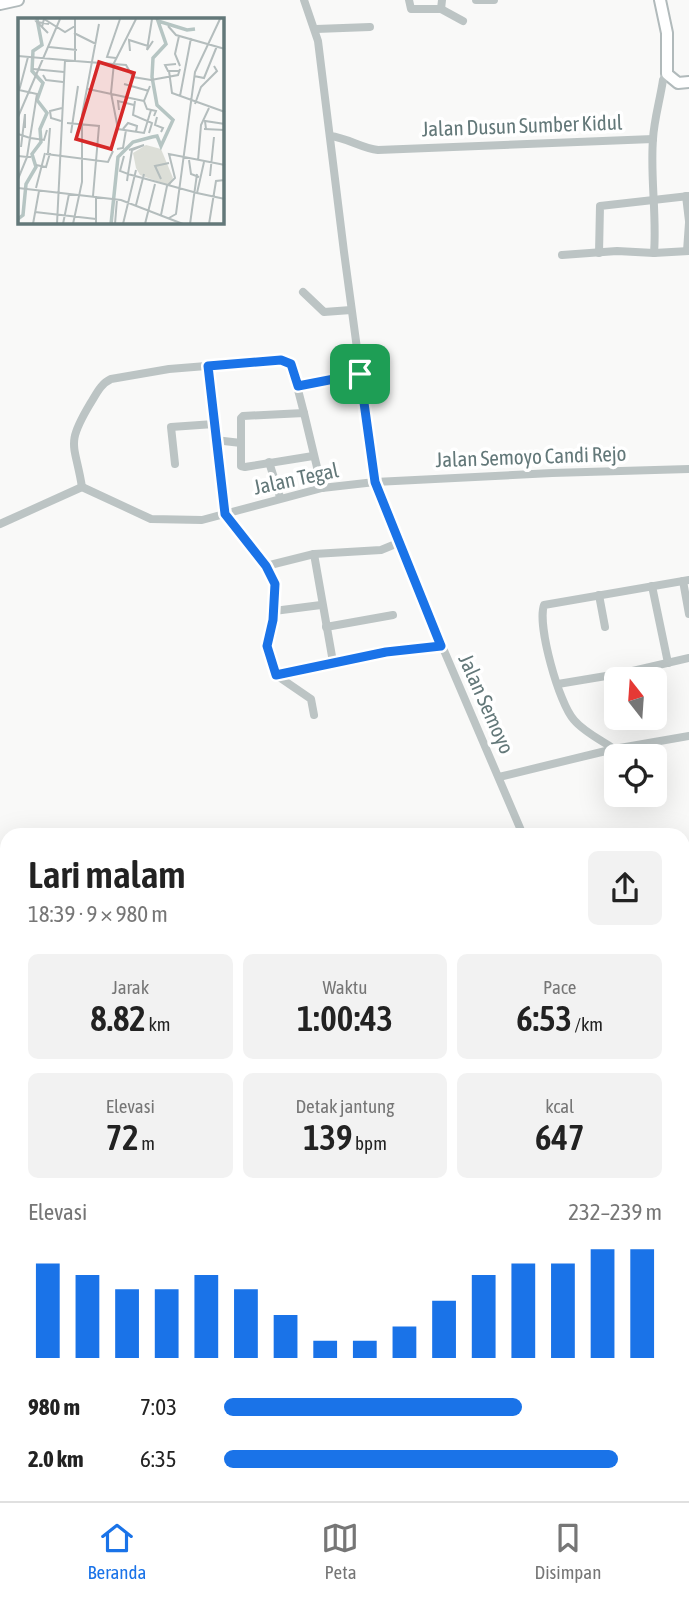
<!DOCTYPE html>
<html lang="id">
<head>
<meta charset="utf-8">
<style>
  :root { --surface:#fff; --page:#f2f2f2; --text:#222; --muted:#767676; --line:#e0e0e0; --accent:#1a73e8 }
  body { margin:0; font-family:"Asap Condensed",sans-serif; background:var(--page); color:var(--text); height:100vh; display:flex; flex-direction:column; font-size:26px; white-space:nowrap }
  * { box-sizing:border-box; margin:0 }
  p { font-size:23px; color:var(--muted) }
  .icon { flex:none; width:38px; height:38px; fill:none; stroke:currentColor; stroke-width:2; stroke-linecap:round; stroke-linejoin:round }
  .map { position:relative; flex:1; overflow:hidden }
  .drawer { position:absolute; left:0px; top:828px; width:690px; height:674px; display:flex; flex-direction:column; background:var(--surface); border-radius:21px 21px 0 0; box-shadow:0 7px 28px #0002 }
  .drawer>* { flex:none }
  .needle { width:46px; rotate:343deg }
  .fabs { position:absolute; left:604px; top:667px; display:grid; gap:14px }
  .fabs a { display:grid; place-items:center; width:63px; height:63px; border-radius:10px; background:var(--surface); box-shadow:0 7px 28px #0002; font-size:35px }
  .pin { position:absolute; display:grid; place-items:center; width:60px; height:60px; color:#fff; margin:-30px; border-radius:14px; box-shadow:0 4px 10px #0006 }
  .round { display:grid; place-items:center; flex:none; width:74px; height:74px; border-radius:10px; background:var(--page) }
  .overview { display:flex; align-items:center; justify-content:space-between; height:119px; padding:0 28px }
  h1 { font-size:38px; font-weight:600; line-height:52px }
  .figures { display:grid; grid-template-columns:repeat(3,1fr); gap:10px; height:119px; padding:7px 28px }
  .figures div { display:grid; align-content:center; border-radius:10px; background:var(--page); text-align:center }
  .figures b { font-size:35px; font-weight:600 }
  .figures small { font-size:19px; font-weight:400 }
  .figures p { font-size:19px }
  .chart { height:196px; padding:14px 28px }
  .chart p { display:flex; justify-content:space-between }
  .chart svg { width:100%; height:126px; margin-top:7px; stroke:var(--accent); stroke-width:6 }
  ul { padding:0 28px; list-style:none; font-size:23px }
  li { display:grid; grid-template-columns:112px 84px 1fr; align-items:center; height:52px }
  li i { height:18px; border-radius:9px; background:var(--accent) }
  .menu { display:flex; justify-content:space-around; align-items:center; height:98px; border-top:2px solid var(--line); background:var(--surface); font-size:19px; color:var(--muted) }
  .menu a { display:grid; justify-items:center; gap:4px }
  .menu .current { color:var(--accent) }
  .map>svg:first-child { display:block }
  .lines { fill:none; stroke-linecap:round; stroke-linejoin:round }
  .secondary-casing { stroke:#b1babb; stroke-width:14 }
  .street { stroke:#bcc4c4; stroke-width:8 }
  .secondary { stroke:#fff; stroke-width:10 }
  .route-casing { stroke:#fff; stroke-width:14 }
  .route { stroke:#1a73e8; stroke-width:9 }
  .labels { text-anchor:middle; stroke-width:7; stroke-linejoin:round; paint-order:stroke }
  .street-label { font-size:21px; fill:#637879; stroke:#fff }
  .inset-river { fill:none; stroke:#b6c5c3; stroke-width:3.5 }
  .inset-road { fill:none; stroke:#b4bdbd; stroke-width:2 }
  .view { fill:#d62828; fill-opacity:0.15; stroke:#d62828; stroke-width:3.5 }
  .inset-edge { fill:none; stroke:#637879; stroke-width:3.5 }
</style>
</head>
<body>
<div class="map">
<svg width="689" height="1501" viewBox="0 0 689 1501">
  <rect width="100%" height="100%" fill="#f9f9f8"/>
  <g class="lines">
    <!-- secondary casing -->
    <g class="secondary-casing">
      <g id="secondary">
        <polyline points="660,0 667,33 667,74 678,83 689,82"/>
        <polyline points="0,4 18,0"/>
      </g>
    </g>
    <!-- street -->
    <g class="street">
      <polyline points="304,0 318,41 344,252 375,482 398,543 523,835"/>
      <polyline points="409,0 411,9 441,9 442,0"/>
      <polyline points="476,0 494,0"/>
      <polyline points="441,9 463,21"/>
      <polyline points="316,29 370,27"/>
      <path d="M330,136c18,2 31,12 48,14l275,-11"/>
      <polyline points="686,196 689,221"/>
      <polyline points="687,251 689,223"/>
      <polyline points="599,253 600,206 689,196"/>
      <path d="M654,253c3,-38 -4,-76 -1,-114 1,-19 7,-39 10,-59l4,-6"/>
      <polyline points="562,255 617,251 654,253 689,251"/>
      <polyline points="303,292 324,312 351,310"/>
      <polyline points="208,366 225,514 266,566 275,584 273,620 267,646 276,675 311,699 314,715"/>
      <polyline points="297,386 304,413"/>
      <polyline points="215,440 241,443 241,418 243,416 304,413 322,488"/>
      <polyline points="241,443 241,466 245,467 313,456"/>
      <polyline points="269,462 280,497"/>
      <polyline points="175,464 171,427 214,424"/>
      <path d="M82,487c-7,-44 -17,-41 8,-83 6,-9 10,-20 21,-25l58,-10 112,-9 10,4 6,22 63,-12"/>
      <polyline points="0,524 82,487 151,519 202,520 322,488 375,482 552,473 689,469"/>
      <polyline points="314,554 333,662"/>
      <polyline points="266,566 314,554 381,550 398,543"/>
      <polyline points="683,581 689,614"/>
      <polyline points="652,586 668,663"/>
      <polyline points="599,595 605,627"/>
      <polyline points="274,611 321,605"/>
      <polyline points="326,627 393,615"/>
      <polyline points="276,675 386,652 441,646"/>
      <polyline points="558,684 624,673 689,658"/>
      <path d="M614,749c-13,-9 -30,-17 -40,-29 -15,-16 -37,-95 -30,-115l145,-25"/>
      <polyline points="499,777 614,749 689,736"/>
      <polyline points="682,1072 689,1084"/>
      <polyline points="0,1161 7,1192"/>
      <polyline points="0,1329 7,1326"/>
      <polyline points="0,1432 7,1431"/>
      <polyline points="97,1494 99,1501"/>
      <polyline points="435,1494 436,1501"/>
    </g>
    <!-- secondary -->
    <use href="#secondary" class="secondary"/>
  </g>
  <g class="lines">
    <!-- route casing -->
    <g class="route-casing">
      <polygon id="route" points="281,360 291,364 298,386 360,374 375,482 441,646 386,652 276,675 267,646 273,620 275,584 266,566 225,514 208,366"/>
    </g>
    <!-- route -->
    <use href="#route" class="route"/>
  </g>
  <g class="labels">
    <!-- street labels -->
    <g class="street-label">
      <text transform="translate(522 126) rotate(-2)" y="7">Jalan Dusun Sumber Kidul</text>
      <text transform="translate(531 457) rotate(-2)" y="7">Jalan Semoyo Candi Rejo</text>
      <text transform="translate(296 479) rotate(-12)" y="7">Jalan Tegal</text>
      <text transform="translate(486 704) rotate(66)" y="7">Jalan Semoyo</text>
    </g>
  </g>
  <!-- overview -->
  <g transform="translate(18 18)">
    <rect width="206" height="206" fill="#f9f9f8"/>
    <path d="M128,127l15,4 12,29 -3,8 -30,-11 -4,-7 -3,-15z" fill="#dcded7"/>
    <path class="inset-river" d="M0,201l5,-4 3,-31 10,-17 -4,-13 9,-12 -1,-13 7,-16 -10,-13 6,-17 -11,-12 1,-20 9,-6 -5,-26M93,206l7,-67 15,-15 19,-5 5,-1 4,10 12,-26 -16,-15 -5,-28 1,-19 13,-14 -8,-23 29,9 8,-1"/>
    <path class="inset-road" d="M118,1l-22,44 -3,30 7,36 26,4 7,-23M134,1l-5,31 6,-9M150,8l8,9 49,14M24,9l2,-8 21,13 10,-6M30,15l-11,-11 12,2M56,15l22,11M161,18l-4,18 5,12M31,29l28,3M112,33l-1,-11 19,6M0,38l57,5v-42M98,40l-9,-1 13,-38M57,43l51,4 7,12 18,3 27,-5 2,-6M158,46l-11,1 3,6h11M15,51l31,3M151,53l3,22 53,19M25,57l3,5 17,2M176,58l10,2 13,-32M106,66l25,7M132,68l-6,15 3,8 9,2 -2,5M70,71l56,12M1,73l9,-34M162,78l11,-58M117,83l-2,14 19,8 -3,10M177,86l6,-17 16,-16 -3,-5M101,92l-1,-9 16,4M0,99l42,-98M139,99l-2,8 8,3 -2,4M43,103l-10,-3 -1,-7 12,-3M49,105l32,3 -6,70M105,111l5,-6 9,3 -1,6M186,111l21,1M188,111l-1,-8 20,3M53,115l7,-47M0,116l12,4 7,-44 -18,-4M3,129l4,-33v14M99,131l6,-1 3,-18M30,135l2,-25M28,136l62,8 5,-11M0,138l9,1 3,-19 14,2 3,-10M106,138l-4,15 8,3 4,-24 12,-5 -15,5M171,142l2,14 8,3M180,143l3,-36 8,-17M18,147l10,2 4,-14M192,158l4,-39M0,161l9,-22h4M143,161l-6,-13 14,-3M109,163l1,-7 69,19 7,-31M0,170l103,12 62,24M18,170l9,-35M179,175l28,6M118,187l8,-31M17,194l61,7M143,197l6,-29 8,-8 -6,-24 56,11M151,200l7,-4 19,-142 25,-53M15,206l6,-33M39,206l8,-164M45,206l6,-30M55,206l9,-42v-67l17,-91M78,206v-28M97,206l2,-25M105,206l13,-54M127,206l10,-40M172,206l7,-50M191,206l7,-43 9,-1"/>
    <path class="view" d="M81,44l35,11 -23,76 -35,-10z"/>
    <rect width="206" height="206" class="inset-edge"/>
  </g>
</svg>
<div class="fabs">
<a><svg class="needle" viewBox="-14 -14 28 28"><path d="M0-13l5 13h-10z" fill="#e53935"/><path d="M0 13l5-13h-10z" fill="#767676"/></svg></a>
<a><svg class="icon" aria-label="locate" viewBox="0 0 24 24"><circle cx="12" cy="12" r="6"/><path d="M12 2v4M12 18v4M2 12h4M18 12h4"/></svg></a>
</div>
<div class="pin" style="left:360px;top:374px;background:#1e9e55"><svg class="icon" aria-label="arrive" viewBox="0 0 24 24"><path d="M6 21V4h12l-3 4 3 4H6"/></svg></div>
<section class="drawer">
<div class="overview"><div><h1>Lari malam</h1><p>18:39 · 9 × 980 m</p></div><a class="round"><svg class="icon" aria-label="share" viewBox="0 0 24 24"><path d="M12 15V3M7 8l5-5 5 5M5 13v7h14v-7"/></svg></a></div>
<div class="figures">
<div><p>Jarak</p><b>8.82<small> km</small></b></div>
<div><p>Waktu</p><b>1:00:43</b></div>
<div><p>Pace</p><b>6:53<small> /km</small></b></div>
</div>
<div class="figures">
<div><p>Elevasi</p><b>72<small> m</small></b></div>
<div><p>Detak jantung</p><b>139<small> bpm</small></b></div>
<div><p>kcal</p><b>647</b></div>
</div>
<div class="chart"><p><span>Elevasi</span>232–239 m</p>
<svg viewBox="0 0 160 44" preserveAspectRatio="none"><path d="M5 44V11M15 44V15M25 44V20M35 44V20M45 44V15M55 44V20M65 44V29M75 44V38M85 44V38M95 44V33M105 44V24M115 44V15M125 44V11M135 44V11M145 44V6M155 44V6"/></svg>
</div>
<ul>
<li><b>980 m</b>7:03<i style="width:68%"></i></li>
<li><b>2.0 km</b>6:35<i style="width:90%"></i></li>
</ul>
</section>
</div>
<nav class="menu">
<a class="current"><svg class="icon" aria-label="home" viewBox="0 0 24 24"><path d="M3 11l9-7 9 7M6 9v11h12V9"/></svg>Beranda</a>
<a><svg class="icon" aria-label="map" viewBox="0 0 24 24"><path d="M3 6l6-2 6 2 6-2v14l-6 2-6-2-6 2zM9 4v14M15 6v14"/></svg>Peta</a>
<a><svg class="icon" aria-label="saved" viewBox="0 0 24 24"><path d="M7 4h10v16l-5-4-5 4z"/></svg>Disimpan</a>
</nav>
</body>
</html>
